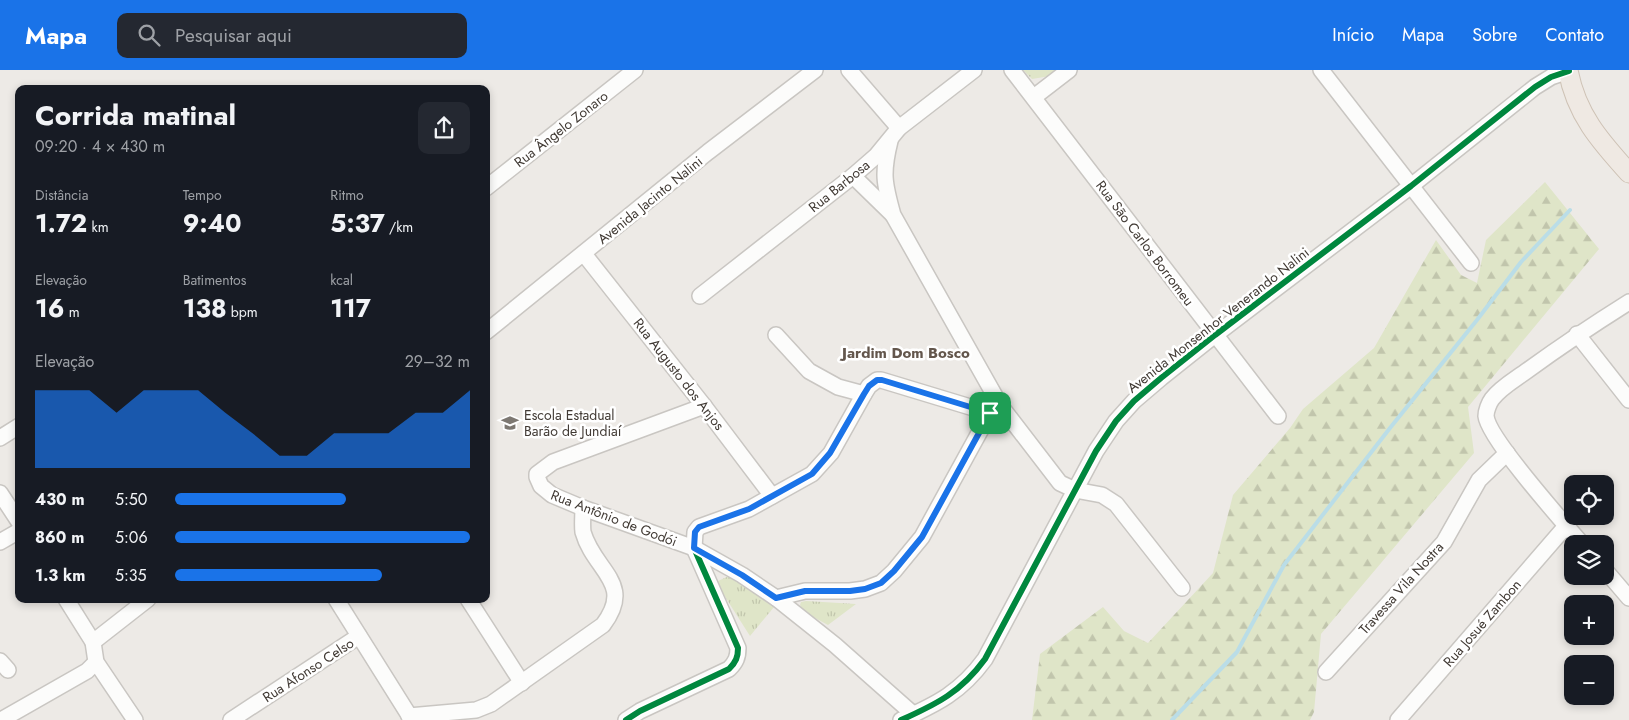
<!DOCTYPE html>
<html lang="pt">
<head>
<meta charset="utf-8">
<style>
  :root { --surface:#171b24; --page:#242831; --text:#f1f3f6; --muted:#9ea1a6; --accent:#1a73e8 }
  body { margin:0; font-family:Jost,sans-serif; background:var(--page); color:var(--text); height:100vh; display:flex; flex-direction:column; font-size:19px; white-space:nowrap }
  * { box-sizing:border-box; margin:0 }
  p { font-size:16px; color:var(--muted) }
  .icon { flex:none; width:28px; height:28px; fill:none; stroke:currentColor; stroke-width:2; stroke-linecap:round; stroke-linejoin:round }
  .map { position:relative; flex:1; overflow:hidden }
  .panel { position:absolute; left:15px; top:15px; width:475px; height:518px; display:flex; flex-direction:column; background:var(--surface); border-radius:10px; box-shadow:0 2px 8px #0003 }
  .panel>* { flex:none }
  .tools { position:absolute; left:1564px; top:405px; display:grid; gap:10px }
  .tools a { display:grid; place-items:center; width:50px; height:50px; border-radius:10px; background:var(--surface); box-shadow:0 2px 8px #0003; font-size:25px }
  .pin { position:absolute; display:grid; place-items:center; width:42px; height:42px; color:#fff; margin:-21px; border-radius:10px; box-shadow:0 2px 8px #0006 }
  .round { display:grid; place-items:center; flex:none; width:52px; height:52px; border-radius:10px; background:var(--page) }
  .overview { display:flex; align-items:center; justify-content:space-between; height:85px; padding:0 20px }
  h1 { font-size:28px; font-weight:700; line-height:38px }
  .metrics { display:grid; grid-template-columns:repeat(3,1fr); gap:8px; height:85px; padding:5px 20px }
  .metrics div { display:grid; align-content:center }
  .metrics b { font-size:25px; font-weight:700 }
  .metrics small { font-size:14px; font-weight:400 }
  .metrics p { font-size:14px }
  .chart { height:140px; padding:10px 20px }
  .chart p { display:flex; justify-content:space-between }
  .chart svg { width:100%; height:90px; margin-top:5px; fill:var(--accent); opacity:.7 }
  ul { padding:0 20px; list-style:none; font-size:16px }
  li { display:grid; grid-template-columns:80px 60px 1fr; align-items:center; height:38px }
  li i { height:12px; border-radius:6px; background:var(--accent) }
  header { display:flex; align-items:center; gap:30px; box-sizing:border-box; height:70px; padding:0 25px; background:var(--accent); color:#fff }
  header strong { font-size:24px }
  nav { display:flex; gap:28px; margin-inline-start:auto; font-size:18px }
  .search { width:350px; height:45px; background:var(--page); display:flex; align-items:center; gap:12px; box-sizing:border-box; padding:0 18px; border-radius:10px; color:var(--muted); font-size:19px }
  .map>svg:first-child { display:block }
  .forest { fill:url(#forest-firs) }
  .park { fill:url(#park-tufts) }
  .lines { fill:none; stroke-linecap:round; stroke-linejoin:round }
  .stream { stroke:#badde7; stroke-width:4 }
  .minor-casing { stroke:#c9c6c2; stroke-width:18 }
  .major-casing { stroke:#cec2b5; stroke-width:21 }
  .minor { stroke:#fcfcfb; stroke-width:15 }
  .major { stroke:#efe9e3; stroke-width:19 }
  .cycleway-casing { stroke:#fff; stroke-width:9 }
  .cycleway { stroke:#00873e; stroke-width:6 }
  .route-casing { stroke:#fff; stroke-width:10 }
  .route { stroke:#1a73e8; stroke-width:6 }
  .labels { text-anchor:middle; stroke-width:5; stroke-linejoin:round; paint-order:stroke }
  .street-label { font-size:14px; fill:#413a34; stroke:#fff }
  .poi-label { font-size:14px; fill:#413a34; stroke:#fff; text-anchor:start }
  .neighbourhood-label { font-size:15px; font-weight:bold; fill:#63564c; stroke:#fff }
</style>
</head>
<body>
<header>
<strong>Mapa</strong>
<div class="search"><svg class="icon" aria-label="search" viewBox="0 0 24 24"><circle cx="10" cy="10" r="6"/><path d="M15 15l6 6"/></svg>Pesquisar aqui</div>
<nav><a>Início</a><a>Mapa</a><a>Sobre</a><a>Contato</a></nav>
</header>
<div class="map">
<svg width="1629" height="650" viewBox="0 0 1629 650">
  <defs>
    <pattern id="forest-firs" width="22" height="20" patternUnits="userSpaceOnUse" patternTransform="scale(1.25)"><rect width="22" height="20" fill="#dfe5c8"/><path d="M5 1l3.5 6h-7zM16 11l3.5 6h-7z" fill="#c1c5ac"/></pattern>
    <pattern id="park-tufts" width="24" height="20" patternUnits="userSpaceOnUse" patternTransform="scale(1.25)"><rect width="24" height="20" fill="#dfe5c8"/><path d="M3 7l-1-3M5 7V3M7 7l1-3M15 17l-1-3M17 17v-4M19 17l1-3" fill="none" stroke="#c1c5ac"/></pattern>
  </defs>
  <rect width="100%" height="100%" fill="#edeae6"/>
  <!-- forest -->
  <polygon class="forest" points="1545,112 1599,179 1468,337 1474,383 1321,564 1314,642 1310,650 1032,650 1040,584 1103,537 1124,561 1148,573 1213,503 1233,425 1290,358 1303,339 1374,278 1436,170 1461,205 1477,213 1486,170"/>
  <!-- park -->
  <g class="park">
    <polygon points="1023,0 1056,0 1050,6 1032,9"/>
    <polygon points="729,506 774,537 750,566 722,522 718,511"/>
    <polygon points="806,531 856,534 828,555 804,542 800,535 801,532"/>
  </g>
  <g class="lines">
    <!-- stream -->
    <polyline class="stream" points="1172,650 1237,582 1284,495 1390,358 1477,250 1521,192 1570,140"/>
    <!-- minor casing -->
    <g class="minor-casing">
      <g id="minor">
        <polyline points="849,0 899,58"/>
        <polyline points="1012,0 1278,346"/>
        <polyline points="1321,0 1471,193"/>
        <polyline points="1034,27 1069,0"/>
        <path d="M890,71c-8,32 -6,42 3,74l107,190 60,78 15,7 27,5 14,9 66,84"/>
        <polyline points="853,106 892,144"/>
        <polyline points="486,118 635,0"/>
        <polyline points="584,184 704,336 772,426"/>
        <polyline points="700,226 853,106 876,86 899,58 974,0"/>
        <polyline points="486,262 708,82 815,0"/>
        <polyline points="1577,264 1629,330"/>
        <polyline points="776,265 809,301 838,317 864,324"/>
        <polyline points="704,336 553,392 537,404 537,407 541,416 552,425 583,438 694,478 742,505 776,528 835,575 913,644"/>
        <polyline points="0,368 19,356"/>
        <polyline points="0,423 19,452"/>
        <polyline points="0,472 19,461"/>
        <path d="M1582,474c-18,-21 -94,-106 -96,-128 0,-5 3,-13 6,-17 9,-12 24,-20 36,-29 33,-24 66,-46 101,-68"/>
        <polyline points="1605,500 1629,528"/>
        <polyline points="776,528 805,521 850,521 865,519 881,513 894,501 922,467 990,343"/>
        <polyline points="66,529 93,572 96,592 135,650"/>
        <polyline points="336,529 412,650"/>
        <polyline points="468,529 522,613"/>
        <polyline points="93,572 148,529"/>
        <polyline points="0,591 8,600"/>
        <polyline points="1326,602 1444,472 1479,410 1507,383"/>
        <path d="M409,646l67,-6 15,-6 112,-79c32,-42 -9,-54 -20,-93 -1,-7 0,-16 0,-24"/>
        <polyline points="1,650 87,601 96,592"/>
        <polyline points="231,650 359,566"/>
        <path d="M626,650l14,-9 89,-42c7,-7 9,-12 9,-21l-44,-100 1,-16 4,-5 50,-18 63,-35 19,-21 33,-59 5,-8 8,-6h4l109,33 10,-8"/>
        <path d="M901,650c36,-16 60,-28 84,-61l111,-208 20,-30 18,-20 27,-23 54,-43 196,-149 124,-99 16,-10 18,-6"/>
        <polyline points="1398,650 1566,456"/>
      </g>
    </g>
    <!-- major casing -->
    <g class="major-casing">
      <path id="major" d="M1568,0c8,44 32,71 61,103"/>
    </g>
    <!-- minor -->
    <use href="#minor" class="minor"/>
    <!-- major -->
    <use href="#major" class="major"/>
    <!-- cycleway casing -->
    <g class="cycleway-casing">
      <g id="cycleway">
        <path d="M626,650l14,-9 89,-42c7,-7 9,-12 9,-21l-44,-100 1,-16 4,-5 50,-18 63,-35 19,-21 33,-59 5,-8 8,-6h4l109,33 10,-8"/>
        <path d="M901,650c36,-16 60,-28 84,-61l111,-208 20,-30 18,-20 27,-23 54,-43 196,-149 124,-99 16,-10 18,-6"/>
      </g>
    </g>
    <!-- cycleway -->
    <use href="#cycleway" class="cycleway"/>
  </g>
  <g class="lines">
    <!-- route casing -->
    <g class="route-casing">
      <polygon id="route" points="877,310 882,310 990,343 922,467 894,501 881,513 865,519 850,521 805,521 776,528 742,505 694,478 695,462 699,457 749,439 812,404 830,383 864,324 869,316"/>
    </g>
    <!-- route -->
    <use href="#route" class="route"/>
  </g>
  <!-- icons -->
  <defs>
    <g id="school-bare" transform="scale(1.35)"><path d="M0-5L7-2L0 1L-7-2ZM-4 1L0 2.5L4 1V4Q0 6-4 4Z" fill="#7d7872" stroke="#fff" stroke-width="2.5" paint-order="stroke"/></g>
  </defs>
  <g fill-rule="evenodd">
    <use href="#school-bare" x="510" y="353"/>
  </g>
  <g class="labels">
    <!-- street labels -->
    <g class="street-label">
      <text transform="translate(561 59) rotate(-38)" y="5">Rua Ângelo Zonaro</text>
      <text transform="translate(839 116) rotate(-39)" y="5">Rua Barbosa</text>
      <text transform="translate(650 130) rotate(-39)" y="5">Avenida Jacinto Nalini</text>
      <text transform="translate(1145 173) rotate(53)" y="5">Rua São Carlos Borromeu</text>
      <text transform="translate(1218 250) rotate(-38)" y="5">Avenida Monsenhor Venerando Nalini</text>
      <text transform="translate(679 304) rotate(52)" y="5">Rua Augusto dos Anjos</text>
      <text transform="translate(614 448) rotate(21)" y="5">Rua Antônio de Godói</text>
      <text transform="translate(1401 518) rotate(-48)" y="5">Travessa Vila Nostra</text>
      <text transform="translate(1482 553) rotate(-49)" y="5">Rua Josué Zambon</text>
      <text transform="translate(308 600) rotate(-33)" y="5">Rua Afonso Celso</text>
    </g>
    <!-- poi labels -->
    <g class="poi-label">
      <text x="524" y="350">Escola Estadual<tspan x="524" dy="16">Barão de Jundiaí</tspan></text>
    </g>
    <!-- neighbourhood labels -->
    <g class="neighbourhood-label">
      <text x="906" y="288">Jardim Dom Bosco</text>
    </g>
  </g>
</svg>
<div class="tools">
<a><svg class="icon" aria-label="locate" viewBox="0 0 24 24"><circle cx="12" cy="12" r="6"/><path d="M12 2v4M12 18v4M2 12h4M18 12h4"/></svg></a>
<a><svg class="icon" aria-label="layers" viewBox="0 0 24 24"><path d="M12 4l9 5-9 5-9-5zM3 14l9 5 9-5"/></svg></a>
<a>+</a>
<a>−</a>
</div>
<div class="pin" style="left:990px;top:343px;background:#1e9e55"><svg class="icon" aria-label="arrive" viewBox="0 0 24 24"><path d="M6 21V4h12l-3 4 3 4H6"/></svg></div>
<section class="panel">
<div class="overview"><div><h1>Corrida matinal</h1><p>09:20 · 4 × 430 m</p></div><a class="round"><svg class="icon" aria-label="share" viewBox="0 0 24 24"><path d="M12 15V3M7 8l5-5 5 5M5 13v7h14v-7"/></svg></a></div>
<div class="metrics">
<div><p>Distância</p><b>1.72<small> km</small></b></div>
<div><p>Tempo</p><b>9:40</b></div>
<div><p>Ritmo</p><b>5:37<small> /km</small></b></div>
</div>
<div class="metrics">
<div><p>Elevação</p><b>16<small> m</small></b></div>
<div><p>Batimentos</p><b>138<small> bpm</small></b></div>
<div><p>kcal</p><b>117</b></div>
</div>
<div class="chart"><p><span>Elevação</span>29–32 m</p>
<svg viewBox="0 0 160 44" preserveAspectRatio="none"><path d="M0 44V6L10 6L20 6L30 17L40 6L50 6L60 6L70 17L80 27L90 38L100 38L110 27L120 27L130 27L140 17L150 17L160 6V44z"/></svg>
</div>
<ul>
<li><b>430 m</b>5:50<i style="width:58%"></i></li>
<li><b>860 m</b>5:06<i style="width:100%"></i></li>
<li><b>1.3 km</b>5:35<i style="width:70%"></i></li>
</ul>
</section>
</div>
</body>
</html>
